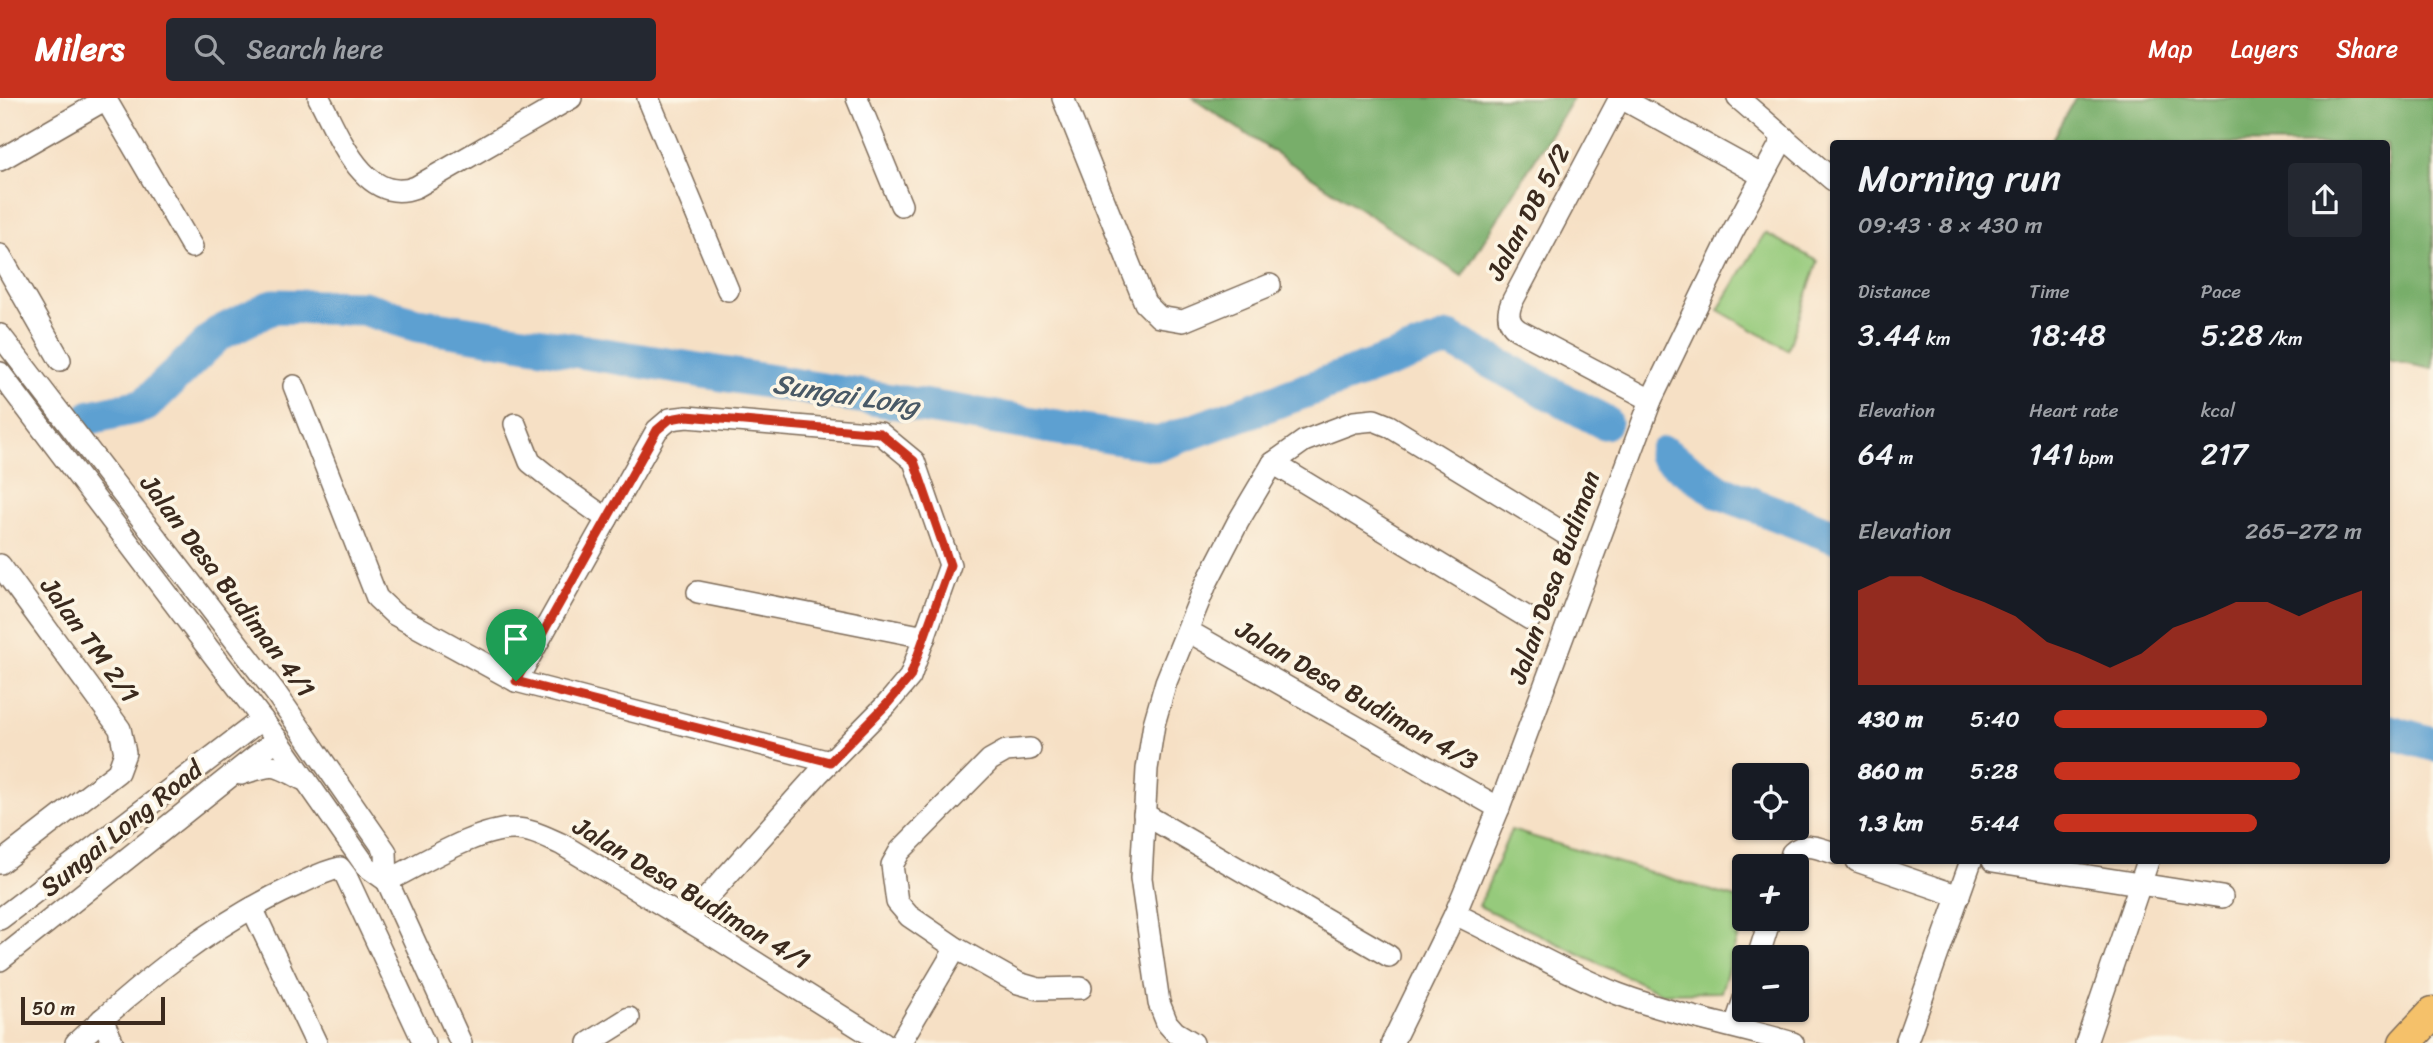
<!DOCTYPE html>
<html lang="en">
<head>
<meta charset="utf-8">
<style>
  :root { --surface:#171b24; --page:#242831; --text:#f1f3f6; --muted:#9ea1a6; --accent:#c8321e }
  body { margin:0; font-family:Sriracha,sans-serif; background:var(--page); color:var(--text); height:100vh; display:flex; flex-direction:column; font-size:26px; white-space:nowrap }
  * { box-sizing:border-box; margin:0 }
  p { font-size:23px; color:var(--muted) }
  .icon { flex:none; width:38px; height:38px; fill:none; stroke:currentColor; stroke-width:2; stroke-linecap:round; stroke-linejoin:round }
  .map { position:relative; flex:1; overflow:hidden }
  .drawer { position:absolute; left:1830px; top:42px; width:560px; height:724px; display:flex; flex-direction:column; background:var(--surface); border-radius:7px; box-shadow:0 2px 5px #0004 }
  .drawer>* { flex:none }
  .tools { position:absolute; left:1732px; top:665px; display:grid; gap:14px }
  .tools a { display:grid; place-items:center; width:77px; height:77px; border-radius:7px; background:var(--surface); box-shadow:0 2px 5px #0004; font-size:35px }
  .scale { position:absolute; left:21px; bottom:18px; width:144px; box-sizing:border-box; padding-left:7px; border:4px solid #3b2a1e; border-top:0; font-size:19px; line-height:24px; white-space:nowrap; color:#3b2a1e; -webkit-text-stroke:5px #fcf5e5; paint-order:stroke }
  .pin { position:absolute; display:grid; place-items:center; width:60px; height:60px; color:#fff; margin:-72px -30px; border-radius:50% 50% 50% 0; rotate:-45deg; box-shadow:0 0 7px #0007 }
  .pin .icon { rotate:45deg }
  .round { display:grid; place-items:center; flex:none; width:74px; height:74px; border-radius:7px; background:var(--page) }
  .summary { display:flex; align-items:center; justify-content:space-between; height:119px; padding:0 28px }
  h1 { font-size:38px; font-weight:600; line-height:52px }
  .figures { display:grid; grid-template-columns:repeat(3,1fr); gap:10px; height:119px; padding:7px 28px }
  .figures div { display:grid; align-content:center }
  .figures b { font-size:30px; font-weight:600 }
  .figures small { font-size:19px; font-weight:400 }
  .figures p { font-size:19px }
  .chart { height:196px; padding:14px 28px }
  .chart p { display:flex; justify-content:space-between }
  .chart svg { width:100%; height:126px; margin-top:7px; fill:var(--accent); opacity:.7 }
  ul { padding:0 28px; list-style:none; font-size:23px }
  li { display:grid; grid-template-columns:112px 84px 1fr; align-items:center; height:52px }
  li i { height:18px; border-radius:9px; background:var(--accent) }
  header { display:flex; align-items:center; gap:42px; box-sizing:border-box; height:98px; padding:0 35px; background:var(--accent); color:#fff }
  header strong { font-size:33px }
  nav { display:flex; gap:38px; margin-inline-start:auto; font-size:24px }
  .search { width:490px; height:63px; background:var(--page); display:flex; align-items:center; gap:18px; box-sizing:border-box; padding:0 24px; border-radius:7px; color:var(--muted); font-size:26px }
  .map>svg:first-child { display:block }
  .green { fill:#96ca7b; stroke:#687a4c; stroke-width:2 }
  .forest { fill:#78ae6b; stroke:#5a6c44; stroke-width:2 }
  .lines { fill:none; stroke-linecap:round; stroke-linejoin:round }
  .river { stroke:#5da0d1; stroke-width:35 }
  .minor-casing { stroke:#7c6a58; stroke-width:24 }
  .highway-casing { stroke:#7c6a58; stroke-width:35 }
  .minor { stroke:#fff; stroke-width:21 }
  .highway { stroke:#f5c16b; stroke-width:32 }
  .route-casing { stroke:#fff; stroke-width:14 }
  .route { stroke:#c8321e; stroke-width:9 }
  .labels { text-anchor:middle; stroke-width:7; stroke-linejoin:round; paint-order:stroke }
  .street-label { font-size:26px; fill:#3b2a1e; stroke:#fcf5e5 }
  .water-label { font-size:28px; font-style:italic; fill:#495966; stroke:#fcf5e5 }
</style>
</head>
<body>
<header>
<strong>Milers</strong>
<div class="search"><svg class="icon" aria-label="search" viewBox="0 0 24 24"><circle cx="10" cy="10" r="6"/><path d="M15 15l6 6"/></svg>Search here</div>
<nav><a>Map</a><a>Layers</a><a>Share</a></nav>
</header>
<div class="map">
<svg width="2433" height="945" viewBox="0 0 2433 945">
  <rect width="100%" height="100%" fill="#fcf5e5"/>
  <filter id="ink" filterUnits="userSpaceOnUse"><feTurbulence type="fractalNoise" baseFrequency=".0143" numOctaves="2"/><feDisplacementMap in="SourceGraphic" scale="14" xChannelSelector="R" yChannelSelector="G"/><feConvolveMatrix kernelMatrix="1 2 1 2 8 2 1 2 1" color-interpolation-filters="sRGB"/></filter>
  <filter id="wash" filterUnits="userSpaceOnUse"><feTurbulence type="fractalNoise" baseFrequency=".00686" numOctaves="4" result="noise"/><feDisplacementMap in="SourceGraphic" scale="28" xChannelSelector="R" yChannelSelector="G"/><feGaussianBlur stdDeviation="1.57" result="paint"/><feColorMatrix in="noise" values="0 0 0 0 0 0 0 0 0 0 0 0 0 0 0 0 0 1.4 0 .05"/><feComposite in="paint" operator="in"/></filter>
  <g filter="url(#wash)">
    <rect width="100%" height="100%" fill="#f6e0c5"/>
    <!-- green -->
    <g class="green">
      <polygon points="1765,135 1818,163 1788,252 1718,212"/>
      <polygon points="1511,732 1745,803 1745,814 1721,894 1661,895 1479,808"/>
    </g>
    <!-- forest -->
    <g class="forest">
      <polygon points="1192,0 1573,0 1462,178"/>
      <polygon points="2075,0 2433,0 2433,271 2387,262 2387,46 2050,45"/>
    </g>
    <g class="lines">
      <!-- river -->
      <g class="river">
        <polyline points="91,319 145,307 218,236 274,208 363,210 418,227 1158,346 1449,241 1604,324"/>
        <polyline points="1665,356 1720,394 1834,438"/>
        <polyline points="2387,633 2433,646"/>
      </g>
    </g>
  </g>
  <g filter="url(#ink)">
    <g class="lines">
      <!-- minor casing -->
      <g class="minor-casing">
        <g id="minor">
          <polyline points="105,0 192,149"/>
          <path d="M319,0c19,35 45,109 97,89l155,-89"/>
          <polyline points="648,0 728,192"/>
          <polyline points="857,0 901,107"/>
          <polyline points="1063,0 1145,205 1159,219 1183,223 1270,187"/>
          <path d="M1620,0l-107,202c-6,12 -6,22 5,30l133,70"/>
          <polyline points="1621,0 1763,78"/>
          <polyline points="1738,0 1833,82"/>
          <polyline points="0,62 106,1"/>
          <polyline points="0,157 60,262"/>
          <polyline points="0,237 275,594 386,754 387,783 461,945"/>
          <polyline points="0,275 277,641 366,768 387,783"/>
          <polyline points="294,288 377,500 394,516 516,583 830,664"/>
          <polyline points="515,326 530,364 559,387 607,421"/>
          <polyline points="1273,365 1530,521"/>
          <polyline points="0,467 120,631 125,655 118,674 0,765"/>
          <polyline points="698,494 925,539"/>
          <polyline points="1188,533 1499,710"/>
          <polyline points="516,583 657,332 670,321 687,319 880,335 914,363 950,467 910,579 888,605 818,676 687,822"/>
          <polyline points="1030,651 1006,653 990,662 900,753 892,767 897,804 909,818 956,850 1018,885 1039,891 1081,890"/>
          <path d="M241,676c32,-10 31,-12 61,5"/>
          <polyline points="1144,716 1389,858"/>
          <polyline points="1857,763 1959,798"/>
          <polyline points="1993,763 2222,799"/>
          <path d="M1788,768l4,-13c14,-12 26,-5 42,0"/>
          <path d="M387,783c33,-16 91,-53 127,-52 17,0 33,9 47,15l159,96 164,103"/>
          <polyline points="252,810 316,945"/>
          <path d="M1455,816c55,26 107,58 163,80 56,21 117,32 175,49"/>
          <polyline points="0,821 262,621"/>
          <polyline points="1758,859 1770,821"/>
          <polyline points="0,862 277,641"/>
          <polyline points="102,921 113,945"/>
          <polyline points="1735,928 1745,898"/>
          <path d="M76,945c66,-61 137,-120 219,-157 15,-7 29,-15 45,-18l6,8 78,167"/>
          <polyline points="589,945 629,920"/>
          <polyline points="900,945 956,850"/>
          <polyline points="1193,945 1175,934 1167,925 1159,905 1141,780 1147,671 1154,626 1166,584 1206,486 1238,424 1273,365 1304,343 1354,324 1374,322 1389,328 1567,437"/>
          <polyline points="1392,945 1455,816 1499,710 1651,302 1732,135 1784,39"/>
          <polyline points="1906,945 1971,763"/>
          <polyline points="2086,945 2148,763"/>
        </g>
      </g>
      <!-- highway casing -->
      <g class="highway-casing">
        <polyline id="highway" points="2405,945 2433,915"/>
      </g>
      <!-- minor -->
      <use href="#minor" class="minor"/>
      <!-- highway -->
      <use href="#highway" class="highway"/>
    </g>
  </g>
  <g class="lines" filter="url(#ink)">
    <!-- route casing -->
    <g class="route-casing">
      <polygon id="route" points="687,318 880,335 914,363 950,467 910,579 888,605 830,664 516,583 657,332 670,321"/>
    </g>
    <!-- route -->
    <use href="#route" class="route"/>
  </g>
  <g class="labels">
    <!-- street labels -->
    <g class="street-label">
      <text transform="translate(1528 114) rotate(-62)" y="9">Jalan DB 5/2</text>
      <text transform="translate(1554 479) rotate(-70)" y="9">Jalan Desa Budiman</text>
      <text transform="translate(228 488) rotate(53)" y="9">Jalan Desa Budiman 4/1</text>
      <text transform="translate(90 542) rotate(54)" y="9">Jalan TM 2/1</text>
      <text transform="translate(1357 597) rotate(30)" y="9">Jalan Desa Budiman 4/3</text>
      <text transform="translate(121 730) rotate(-39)" y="9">Sungai Long Road</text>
      <text transform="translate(692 795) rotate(31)" y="9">Jalan Desa Budiman 4/1</text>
    </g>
    <!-- water labels -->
    <g class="water-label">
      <text transform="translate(846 296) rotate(9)" y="10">Sungai Long</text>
    </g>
  </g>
</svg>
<div class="tools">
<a><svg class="icon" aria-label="locate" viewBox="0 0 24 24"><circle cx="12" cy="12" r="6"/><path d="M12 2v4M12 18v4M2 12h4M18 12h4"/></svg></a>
<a>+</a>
<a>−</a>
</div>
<div class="scale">50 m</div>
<div class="pin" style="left:516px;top:583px;background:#1e9e55"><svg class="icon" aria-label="arrive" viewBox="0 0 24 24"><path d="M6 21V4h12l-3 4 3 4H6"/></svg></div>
<section class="drawer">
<div class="summary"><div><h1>Morning run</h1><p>09:43 · 8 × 430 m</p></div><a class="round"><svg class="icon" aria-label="share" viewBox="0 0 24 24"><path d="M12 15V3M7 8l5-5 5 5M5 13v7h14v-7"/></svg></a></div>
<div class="figures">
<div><p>Distance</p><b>3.44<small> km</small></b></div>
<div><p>Time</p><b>18:48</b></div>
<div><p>Pace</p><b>5:28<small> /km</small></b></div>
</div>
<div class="figures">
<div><p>Elevation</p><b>64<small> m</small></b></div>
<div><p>Heart rate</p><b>141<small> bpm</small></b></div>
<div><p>kcal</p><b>217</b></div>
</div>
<div class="chart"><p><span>Elevation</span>265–272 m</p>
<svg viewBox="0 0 160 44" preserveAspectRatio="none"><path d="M0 44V11L10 6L20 6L30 11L40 15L50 20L60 29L70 33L80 38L90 33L100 24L110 20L120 15L130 15L140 20L150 15L160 11V44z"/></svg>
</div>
<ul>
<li><b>430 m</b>5:40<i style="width:69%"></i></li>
<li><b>860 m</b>5:28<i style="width:80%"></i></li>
<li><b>1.3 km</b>5:44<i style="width:66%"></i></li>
</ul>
</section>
</div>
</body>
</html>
